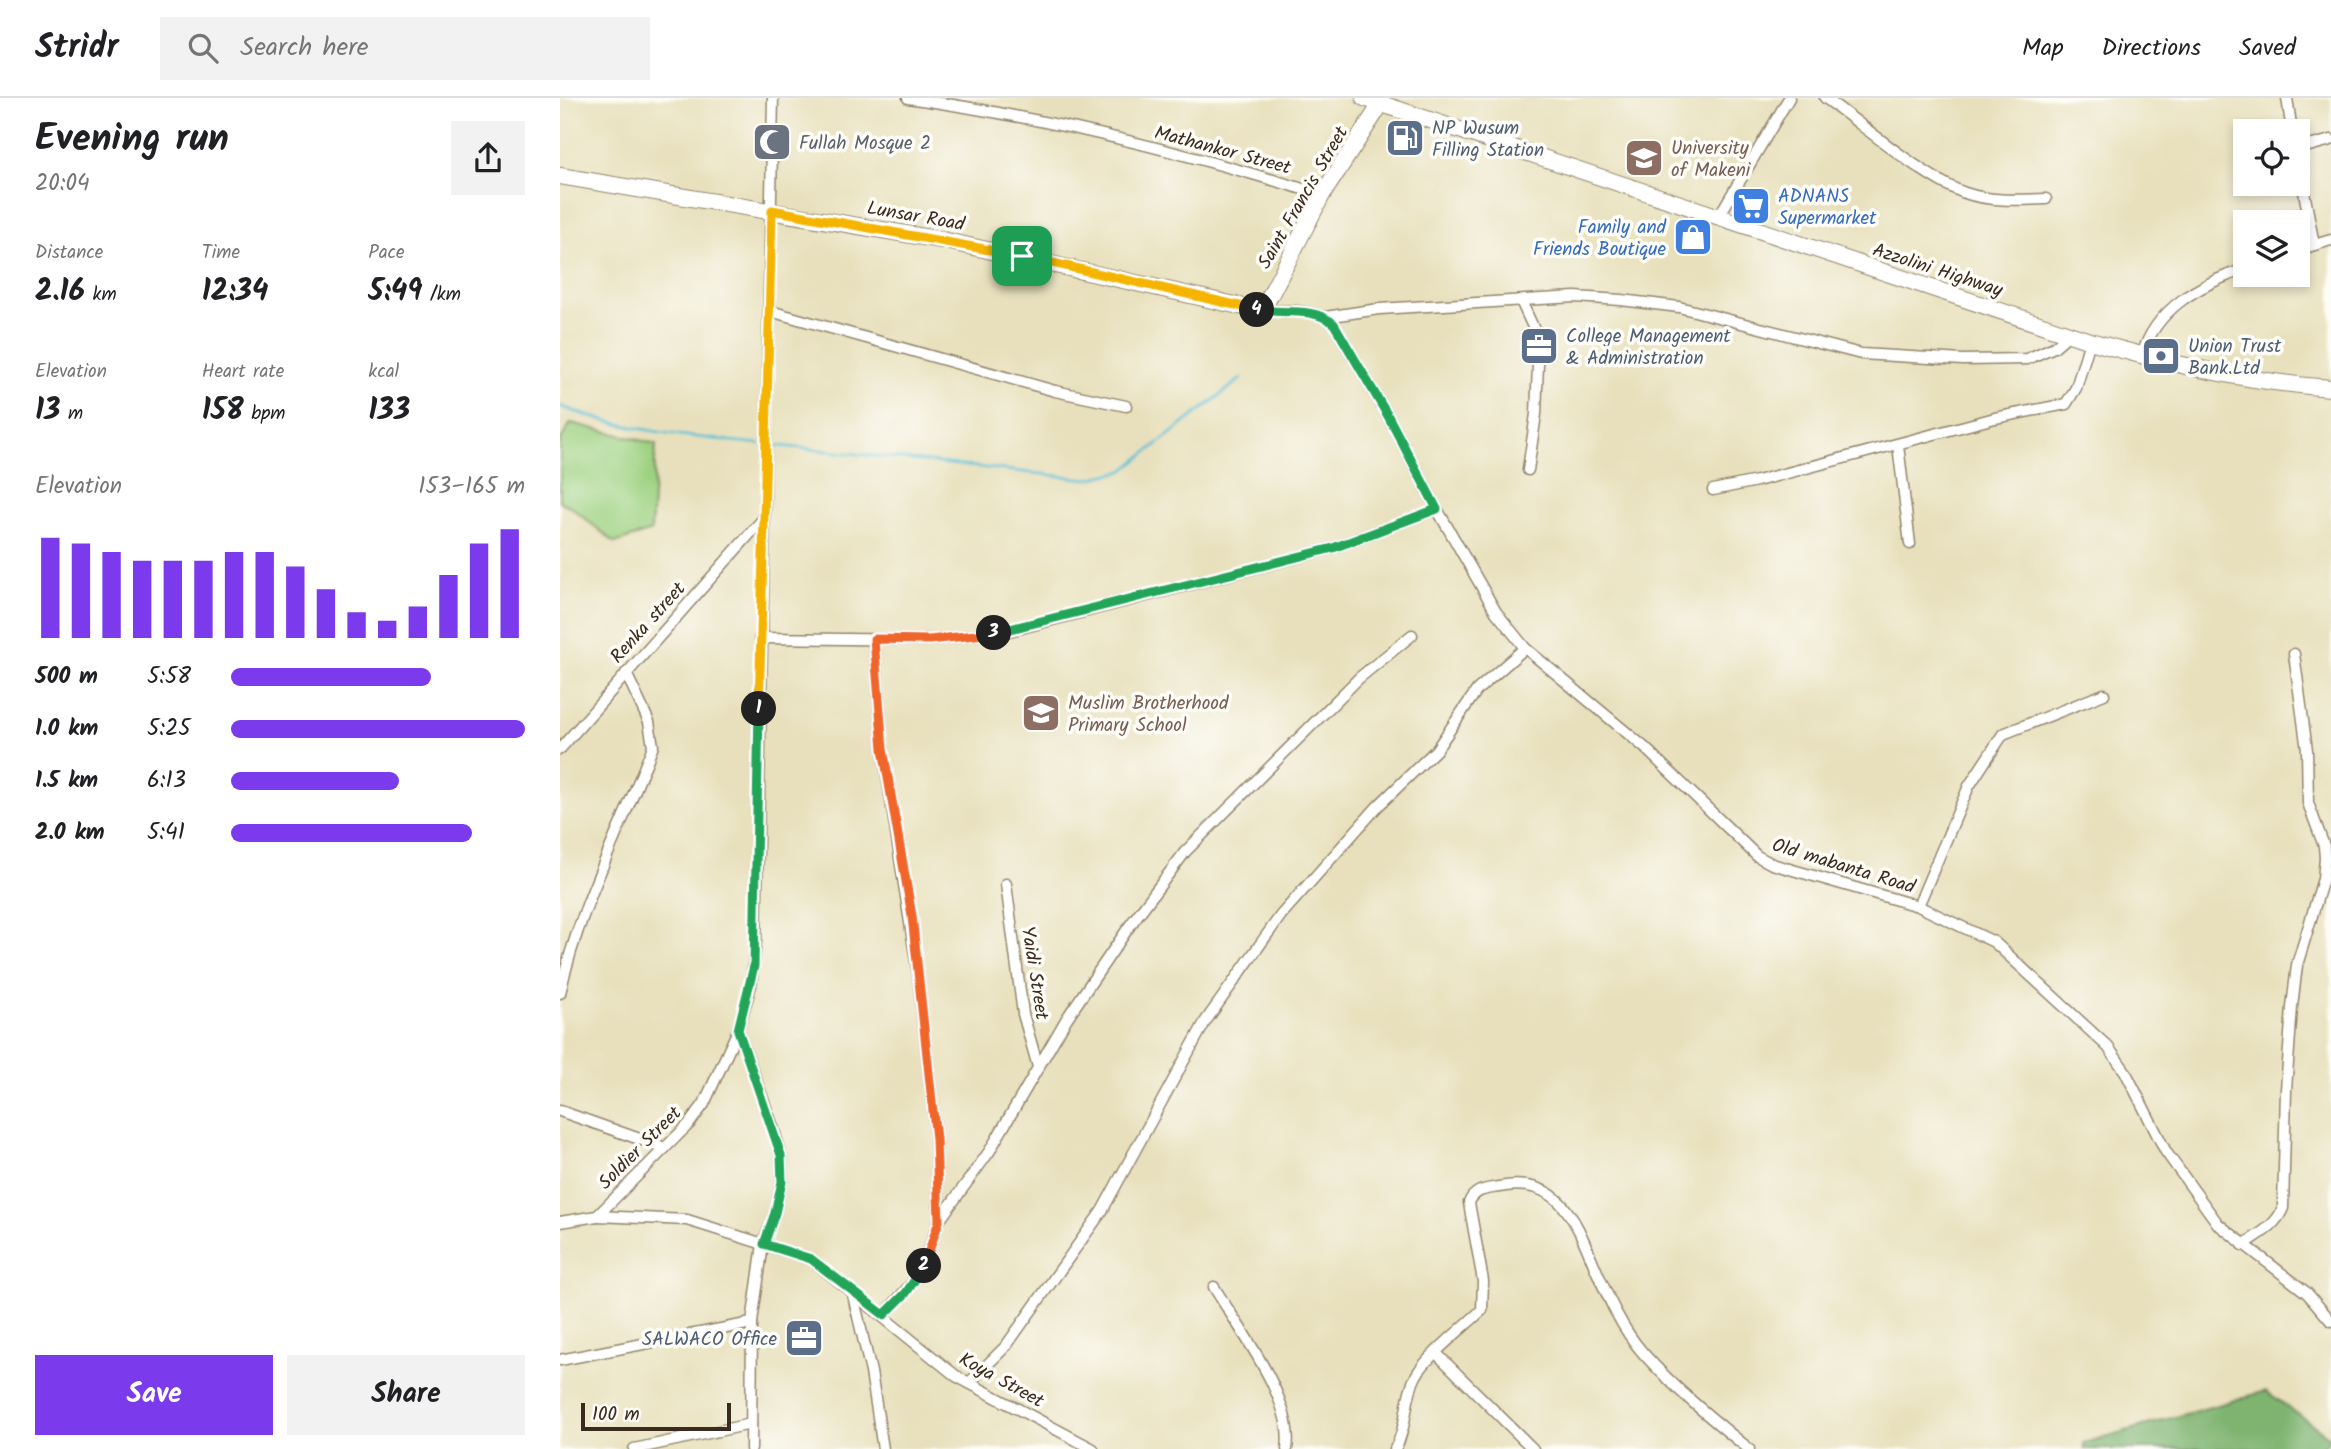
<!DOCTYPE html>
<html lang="en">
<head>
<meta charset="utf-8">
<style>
  :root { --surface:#fff; --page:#f2f2f2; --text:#202124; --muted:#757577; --line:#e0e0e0; --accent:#7c3aed }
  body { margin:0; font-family:Kalam,sans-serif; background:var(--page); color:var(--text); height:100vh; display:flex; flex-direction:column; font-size:26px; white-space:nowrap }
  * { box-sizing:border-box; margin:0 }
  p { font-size:23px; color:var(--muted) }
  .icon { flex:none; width:38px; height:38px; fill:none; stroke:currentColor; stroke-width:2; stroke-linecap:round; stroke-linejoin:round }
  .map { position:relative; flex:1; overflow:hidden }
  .side { display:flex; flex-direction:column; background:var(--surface); width:560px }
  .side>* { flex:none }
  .buttons { position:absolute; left:1673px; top:21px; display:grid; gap:14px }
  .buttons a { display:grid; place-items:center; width:77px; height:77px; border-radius:0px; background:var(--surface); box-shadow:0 4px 10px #0003; font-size:35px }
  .scale { position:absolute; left:21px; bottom:18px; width:150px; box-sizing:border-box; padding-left:7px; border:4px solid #3b2a1e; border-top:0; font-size:19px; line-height:24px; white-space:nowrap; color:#3b2a1e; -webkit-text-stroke:5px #fdfcf7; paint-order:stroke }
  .pin { position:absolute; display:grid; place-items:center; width:60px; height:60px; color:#fff; margin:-30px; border-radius:14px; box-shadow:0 4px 10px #0006 }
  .km { position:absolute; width:35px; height:35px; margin:-18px; border-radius:50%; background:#222; color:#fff; font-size:19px; line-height:35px; text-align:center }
  .round { display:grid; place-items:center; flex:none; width:74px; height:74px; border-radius:0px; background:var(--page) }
  .head { display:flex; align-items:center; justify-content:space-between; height:119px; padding:0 35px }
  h1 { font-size:38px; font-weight:800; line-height:52px }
  .metrics { display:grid; grid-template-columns:repeat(3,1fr); gap:10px; height:119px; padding:7px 35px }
  .metrics div { display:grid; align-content:center }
  .metrics b { font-size:30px; font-weight:800 }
  .metrics small { font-size:19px; font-weight:400 }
  .metrics p { font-size:19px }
  .chart { height:196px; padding:14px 35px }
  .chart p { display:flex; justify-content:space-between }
  .chart svg { width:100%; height:126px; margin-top:7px; stroke:var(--accent); stroke-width:6 }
  .primary-button { display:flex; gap:14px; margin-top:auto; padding:14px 35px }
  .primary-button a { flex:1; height:80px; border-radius:0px; background:var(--accent); color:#fff; font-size:28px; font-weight:800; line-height:80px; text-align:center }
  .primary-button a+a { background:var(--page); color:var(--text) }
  ul { padding:0 35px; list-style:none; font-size:23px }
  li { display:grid; grid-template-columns:112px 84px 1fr; align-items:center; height:52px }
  li i { height:18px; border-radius:9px; background:var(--accent) }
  header { display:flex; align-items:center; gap:42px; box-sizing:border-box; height:98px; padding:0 35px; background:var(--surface); border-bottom:2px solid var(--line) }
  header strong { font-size:33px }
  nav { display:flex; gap:38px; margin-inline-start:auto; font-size:24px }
  .search { width:490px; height:63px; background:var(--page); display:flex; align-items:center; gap:18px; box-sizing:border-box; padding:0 24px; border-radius:0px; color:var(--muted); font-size:26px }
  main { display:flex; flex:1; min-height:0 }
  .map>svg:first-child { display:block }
  .green { fill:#9ed282; stroke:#6c7e50; stroke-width:2 }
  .forest { fill:#7eb470; stroke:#5c6f47; stroke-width:2 }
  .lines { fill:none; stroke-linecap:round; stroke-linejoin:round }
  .stream { stroke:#5abfd8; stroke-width:2.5 }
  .street-casing { stroke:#92856d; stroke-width:13 }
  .primary-casing { stroke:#92856d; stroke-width:18 }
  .street { stroke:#fff; stroke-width:10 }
  .primary { stroke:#fff; stroke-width:16 }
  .split-1-casing { stroke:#fff; stroke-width:14 }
  .split-2-casing { stroke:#fff; stroke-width:14 }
  .split-3-casing { stroke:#fff; stroke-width:14 }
  .split-4-casing { stroke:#fff; stroke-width:14 }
  .split-5-casing { stroke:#fff; stroke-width:14 }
  .split-1 { stroke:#f5b400; stroke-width:9 }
  .split-2 { stroke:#22a559; stroke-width:9 }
  .split-3 { stroke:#f0652b; stroke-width:9 }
  .split-4 { stroke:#22a559; stroke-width:9 }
  .split-5 { stroke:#f5b400; stroke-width:9 }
  .labels { text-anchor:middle; stroke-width:7; stroke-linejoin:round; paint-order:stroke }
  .service-label { font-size:19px; fill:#4e5e75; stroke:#fdfcf7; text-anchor:start }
  .worship-label { font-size:19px; fill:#5b616d; stroke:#fdfcf7; text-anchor:start }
  .education-label { font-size:19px; fill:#785e54; stroke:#fdfcf7; text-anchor:start }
  .street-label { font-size:19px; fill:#3b2a1e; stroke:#fdfcf7 }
  .shop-label { font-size:19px; fill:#366cbe; stroke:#fdfcf7; text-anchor:start }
</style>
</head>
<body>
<header>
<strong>Stridr</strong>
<div class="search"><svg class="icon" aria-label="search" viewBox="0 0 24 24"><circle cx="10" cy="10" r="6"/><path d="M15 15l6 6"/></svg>Search here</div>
<nav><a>Map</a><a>Directions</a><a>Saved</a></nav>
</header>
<main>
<section class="side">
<div class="head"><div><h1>Evening run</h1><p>20:04</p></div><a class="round"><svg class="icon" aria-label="share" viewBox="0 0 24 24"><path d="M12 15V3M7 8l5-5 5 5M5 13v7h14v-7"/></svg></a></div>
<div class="metrics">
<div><p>Distance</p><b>2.16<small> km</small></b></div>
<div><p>Time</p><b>12:34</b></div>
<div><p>Pace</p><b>5:49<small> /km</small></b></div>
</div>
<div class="metrics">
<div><p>Elevation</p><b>13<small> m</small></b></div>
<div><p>Heart rate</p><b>158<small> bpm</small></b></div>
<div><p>kcal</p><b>133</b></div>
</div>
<div class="chart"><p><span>Elevation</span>153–165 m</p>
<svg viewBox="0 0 160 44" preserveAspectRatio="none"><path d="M5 44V9M15 44V11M25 44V14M35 44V17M45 44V17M55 44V17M65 44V14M75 44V14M85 44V19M95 44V27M105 44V35M115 44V38M125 44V33M135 44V22M145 44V11M155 44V6"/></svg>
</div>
<ul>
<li><b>500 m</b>5:58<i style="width:68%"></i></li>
<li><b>1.0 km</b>5:25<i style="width:100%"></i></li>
<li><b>1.5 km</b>6:13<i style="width:57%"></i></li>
<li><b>2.0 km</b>5:41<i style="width:82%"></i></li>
</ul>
<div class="primary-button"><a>Save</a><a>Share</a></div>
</section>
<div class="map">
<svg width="1771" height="1351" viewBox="0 0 1771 1351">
  <rect width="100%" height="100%" fill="#fdfcf7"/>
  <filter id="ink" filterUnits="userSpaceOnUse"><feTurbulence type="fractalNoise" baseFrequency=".0143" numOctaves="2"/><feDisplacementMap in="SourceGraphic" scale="14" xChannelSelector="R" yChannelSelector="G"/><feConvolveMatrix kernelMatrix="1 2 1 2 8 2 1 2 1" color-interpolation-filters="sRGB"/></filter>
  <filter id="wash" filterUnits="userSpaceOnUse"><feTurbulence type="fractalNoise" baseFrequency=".00686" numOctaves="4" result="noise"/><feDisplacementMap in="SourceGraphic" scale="28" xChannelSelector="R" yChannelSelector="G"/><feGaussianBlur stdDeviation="1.57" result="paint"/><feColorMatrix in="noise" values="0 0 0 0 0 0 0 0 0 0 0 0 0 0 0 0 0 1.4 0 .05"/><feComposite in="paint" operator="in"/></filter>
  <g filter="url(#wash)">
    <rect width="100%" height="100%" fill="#e8e0bc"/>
    <!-- green -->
    <polygon class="green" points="11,325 96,346 91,433 55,445 10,408 0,404 0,343"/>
    <!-- forest -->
    <polygon class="forest" points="1706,1293 1771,1340 1761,1351 1524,1351 1524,1345"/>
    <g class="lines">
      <!-- stream -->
      <g class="stream">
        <path d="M0,308c64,25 132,31 200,38"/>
        <polyline points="212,347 528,381 563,373 682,280"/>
      </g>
    </g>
  </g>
  <g filter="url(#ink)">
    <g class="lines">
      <!-- street casing -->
      <g class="street-casing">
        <g id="street">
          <path d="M348,0c140,20 280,55 414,97"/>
          <path d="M1265,0c37,26 100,81 140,95 26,9 54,7 81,6"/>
          <polyline points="1727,0 1732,33"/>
          <polyline points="1738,51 1771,42"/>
          <polyline points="1738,62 1754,147"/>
          <polyline points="1159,118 1229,0"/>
          <polyline points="1738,152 1771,142"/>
          <polyline points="961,203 979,242 976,316 968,372"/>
          <polyline points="210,213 495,293 566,308"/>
          <path d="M702,213c24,0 53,-3 72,13l54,92 49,93 59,103 29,36 119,99 113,109 15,8 146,42 76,36 114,105 17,24 41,81 52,72 89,69 24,28"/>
          <polyline points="765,219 819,211 1015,199 1061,202 1119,209 1301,256 1403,262 1467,261 1494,249 1509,236"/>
          <path d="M1582,258c13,-48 59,-72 103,-87"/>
          <polyline points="1338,347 1350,446"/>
          <polyline points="1153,392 1197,383 1435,320 1506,306 1516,290 1530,243"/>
          <polyline points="200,540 369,542 445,534 773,450 877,411"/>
          <polyline points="314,541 323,651 358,876 376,1041 379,1123"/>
          <polyline points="0,651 203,421"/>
          <polyline points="446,786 463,916 478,969"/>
          <polyline points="1358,808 1409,688 1443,636 1544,596"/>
          <path d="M0,895c18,-83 62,-167 93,-247l-4,-24 -23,-49"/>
          <polyline points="178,932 214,1032 221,1057 222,1084 215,1115 203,1146 192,1225 191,1351"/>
          <polyline points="0,1013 105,1050"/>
          <polyline points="37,1118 127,1122 251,1161 396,1278 533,1351"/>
          <polyline points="0,1124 37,1118 129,1026 144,1006 178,932 191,887 196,843 213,0"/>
          <path d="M1683,1147c16,-11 33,-19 40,-37l3,-118 6,-83 5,-42 26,-86 2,-21 -1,-12 -16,-43 -1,-53 -13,-96"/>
          <path d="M654,1189c25,42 81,113 73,162"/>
          <polyline points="292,1193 311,1274 323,1351"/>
          <polyline points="324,1217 361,1175 379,1123 429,1054 507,920 571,826 625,754 799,580 852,537"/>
          <polyline points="877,1256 973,1351"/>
          <polyline points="0,1262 192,1225"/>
          <polyline points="409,1285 446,1248 542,1113 645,924 721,817 817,709 876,652 917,592 965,550"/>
          <polyline points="74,1351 191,1326"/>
          <path d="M835,1351c13,-23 9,-51 21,-73 9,-18 49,-50 66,-66l1,-29 -14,-78c5,-14 18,-14 30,-16 60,-11 76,32 95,78 13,30 27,63 49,88 32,36 69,66 106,96"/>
        </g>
      </g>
      <!-- primary casing -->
      <g class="primary-casing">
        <g id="primary">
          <path d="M804,0l726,243c80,23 158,41 241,47"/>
          <polyline points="0,78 382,142 702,213 762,97 821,6"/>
        </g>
      </g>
      <!-- street -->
      <use href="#street" class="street"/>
      <!-- primary -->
      <use href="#primary" class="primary"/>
    </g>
  </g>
  <g class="lines" filter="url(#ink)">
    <!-- split-1 casing -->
    <g class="split-1-casing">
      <polyline id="split-1" points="199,611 212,112 462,158"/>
    </g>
    <!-- split-2 casing -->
    <g class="split-2-casing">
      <polyline id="split-2" points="199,611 194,868 178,932 221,1057 222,1084 215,1115 204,1146 251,1161 324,1217 346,1195 364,1168"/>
    </g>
    <!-- split-3 casing -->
    <g class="split-3-casing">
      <polyline id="split-3" points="364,1168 379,1123 376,1041 352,818 323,651 314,541 369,542 434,535"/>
    </g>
    <!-- split-4 casing -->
    <g class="split-4-casing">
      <path id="split-4" d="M434,535l339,-85 104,-39 -49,-93 -54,-92c-21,-18 -52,-10 -77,-14"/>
    </g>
    <!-- split-5 casing -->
    <g class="split-5-casing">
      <polyline id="split-5" points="462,158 697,212"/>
    </g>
    <!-- split-1 -->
    <use href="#split-1" class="split-1"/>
    <!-- split-2 -->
    <use href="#split-2" class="split-2"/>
    <!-- split-3 -->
    <use href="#split-3" class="split-3"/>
    <!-- split-4 -->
    <use href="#split-4" class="split-4"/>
    <!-- split-5 -->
    <use href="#split-5" class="split-5"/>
  </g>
  <!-- icons -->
  <defs>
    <g id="fuel-square" transform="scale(2.0125)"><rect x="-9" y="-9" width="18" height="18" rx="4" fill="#5c6f8a" stroke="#fdfcf7"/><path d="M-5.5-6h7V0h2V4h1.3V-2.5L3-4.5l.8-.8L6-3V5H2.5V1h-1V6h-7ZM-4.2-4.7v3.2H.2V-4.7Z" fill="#fff"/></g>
    <g id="mosque-square" transform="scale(2.0125)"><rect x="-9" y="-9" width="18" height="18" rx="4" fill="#6b7280" stroke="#fdfcf7"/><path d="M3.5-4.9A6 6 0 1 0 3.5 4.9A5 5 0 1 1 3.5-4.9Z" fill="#fff"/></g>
    <g id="university-square" transform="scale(2.0125)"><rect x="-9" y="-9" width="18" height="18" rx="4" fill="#8d6e63" stroke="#fdfcf7"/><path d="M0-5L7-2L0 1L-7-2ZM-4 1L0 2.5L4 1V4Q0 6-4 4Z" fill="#fff"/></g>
    <g id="supermarket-square" transform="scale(2.0125)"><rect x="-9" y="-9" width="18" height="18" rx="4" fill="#3f7fe0" stroke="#fdfcf7"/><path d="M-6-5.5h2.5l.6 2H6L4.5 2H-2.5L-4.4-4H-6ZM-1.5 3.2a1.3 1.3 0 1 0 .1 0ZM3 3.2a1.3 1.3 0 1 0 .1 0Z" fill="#fff"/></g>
    <g id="shop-square" transform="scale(2.0125)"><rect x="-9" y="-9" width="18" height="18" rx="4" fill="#3f7fe0" stroke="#fdfcf7"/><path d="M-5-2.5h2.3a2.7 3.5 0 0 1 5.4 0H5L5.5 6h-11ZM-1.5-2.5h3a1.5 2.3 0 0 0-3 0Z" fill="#fff"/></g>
    <g id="office-square" transform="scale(2.0125)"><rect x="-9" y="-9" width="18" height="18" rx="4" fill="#5c6f8a" stroke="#fdfcf7"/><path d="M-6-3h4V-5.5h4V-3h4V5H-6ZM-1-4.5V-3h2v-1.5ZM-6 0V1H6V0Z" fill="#fff"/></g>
    <g id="bank-square" transform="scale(2.0125)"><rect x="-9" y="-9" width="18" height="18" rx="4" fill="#5c6f8a" stroke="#fdfcf7"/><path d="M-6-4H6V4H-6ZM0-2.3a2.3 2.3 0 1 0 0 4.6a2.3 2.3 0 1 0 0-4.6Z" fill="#fff"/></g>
    <g id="school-square" transform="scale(2.0125)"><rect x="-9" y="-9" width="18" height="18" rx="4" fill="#8d6e63" stroke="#fdfcf7"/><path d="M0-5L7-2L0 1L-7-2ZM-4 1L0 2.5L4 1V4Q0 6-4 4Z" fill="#fff"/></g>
  </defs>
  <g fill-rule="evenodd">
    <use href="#fuel-square" x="845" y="40"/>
    <use href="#mosque-square" x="212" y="44"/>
    <use href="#university-square" x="1084" y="60"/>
    <use href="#supermarket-square" x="1191" y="108"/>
    <use href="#shop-square" x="1133" y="139"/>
    <use href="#office-square" x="979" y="248"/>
    <use href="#bank-square" x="1601" y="258"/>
    <use href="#school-square" x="481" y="615"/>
    <use href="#office-square" x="244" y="1240"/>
  </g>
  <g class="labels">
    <!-- service labels -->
    <g class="service-label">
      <text x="872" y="36">NP Wusum<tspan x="872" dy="22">Filling Station</tspan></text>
      <text x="1006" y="244">College Management<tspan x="1006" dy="22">&amp; Administration</tspan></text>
      <text x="1628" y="254">Union Trust<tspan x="1628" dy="22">Bank.Ltd</tspan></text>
      <text x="217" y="1247" text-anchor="end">SALWACO Office</text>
    </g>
    <!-- worship labels -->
    <g class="worship-label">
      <text x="239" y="51">Fullah Mosque 2</text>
    </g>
    <!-- education labels -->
    <g class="education-label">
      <text x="1111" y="56">University<tspan x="1111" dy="22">of Makeni</tspan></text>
      <text x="508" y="611">Muslim Brotherhood<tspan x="508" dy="22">Primary School</tspan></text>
    </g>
    <!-- street labels -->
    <g class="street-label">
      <text transform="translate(663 51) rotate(15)" y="7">Mathankor Street</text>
      <text transform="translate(742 99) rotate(-60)" y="7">Saint Francis Street</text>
      <text transform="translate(356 117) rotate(10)" y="7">Lunsar Road</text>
      <text transform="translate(1378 171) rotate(18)" y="7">Azzolini Highway</text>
      <text transform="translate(87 524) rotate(-48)" y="7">Renka street</text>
      <text transform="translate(1284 767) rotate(17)" y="7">Old mabanta Road</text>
      <text transform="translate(476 875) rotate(81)" y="7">Yaidi Street</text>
      <text transform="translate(79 1049) rotate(-45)" y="7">Soldier Street</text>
      <text transform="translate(442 1281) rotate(29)" y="7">Koya Street</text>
    </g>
    <!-- shop labels -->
    <g class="shop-label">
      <text x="1218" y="104">ADNANS<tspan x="1218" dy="22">Supermarket</tspan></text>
      <text x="1106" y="135" text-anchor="end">Family and<tspan x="1106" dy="22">Friends Boutique</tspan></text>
    </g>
  </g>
</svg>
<div class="buttons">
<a><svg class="icon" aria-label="locate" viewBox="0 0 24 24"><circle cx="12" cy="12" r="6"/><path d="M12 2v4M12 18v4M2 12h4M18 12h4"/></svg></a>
<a><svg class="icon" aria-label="layers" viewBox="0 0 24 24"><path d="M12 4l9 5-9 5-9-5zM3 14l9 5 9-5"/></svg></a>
</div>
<div class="scale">100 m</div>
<div class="pin" style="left:462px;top:158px;background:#1e9e55"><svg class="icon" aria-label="arrive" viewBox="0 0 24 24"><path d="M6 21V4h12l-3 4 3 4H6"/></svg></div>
<b class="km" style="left:199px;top:611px">1</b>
<b class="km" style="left:364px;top:1168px">2</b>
<b class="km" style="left:434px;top:535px">3</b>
<b class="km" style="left:697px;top:212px">4</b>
</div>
</main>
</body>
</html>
